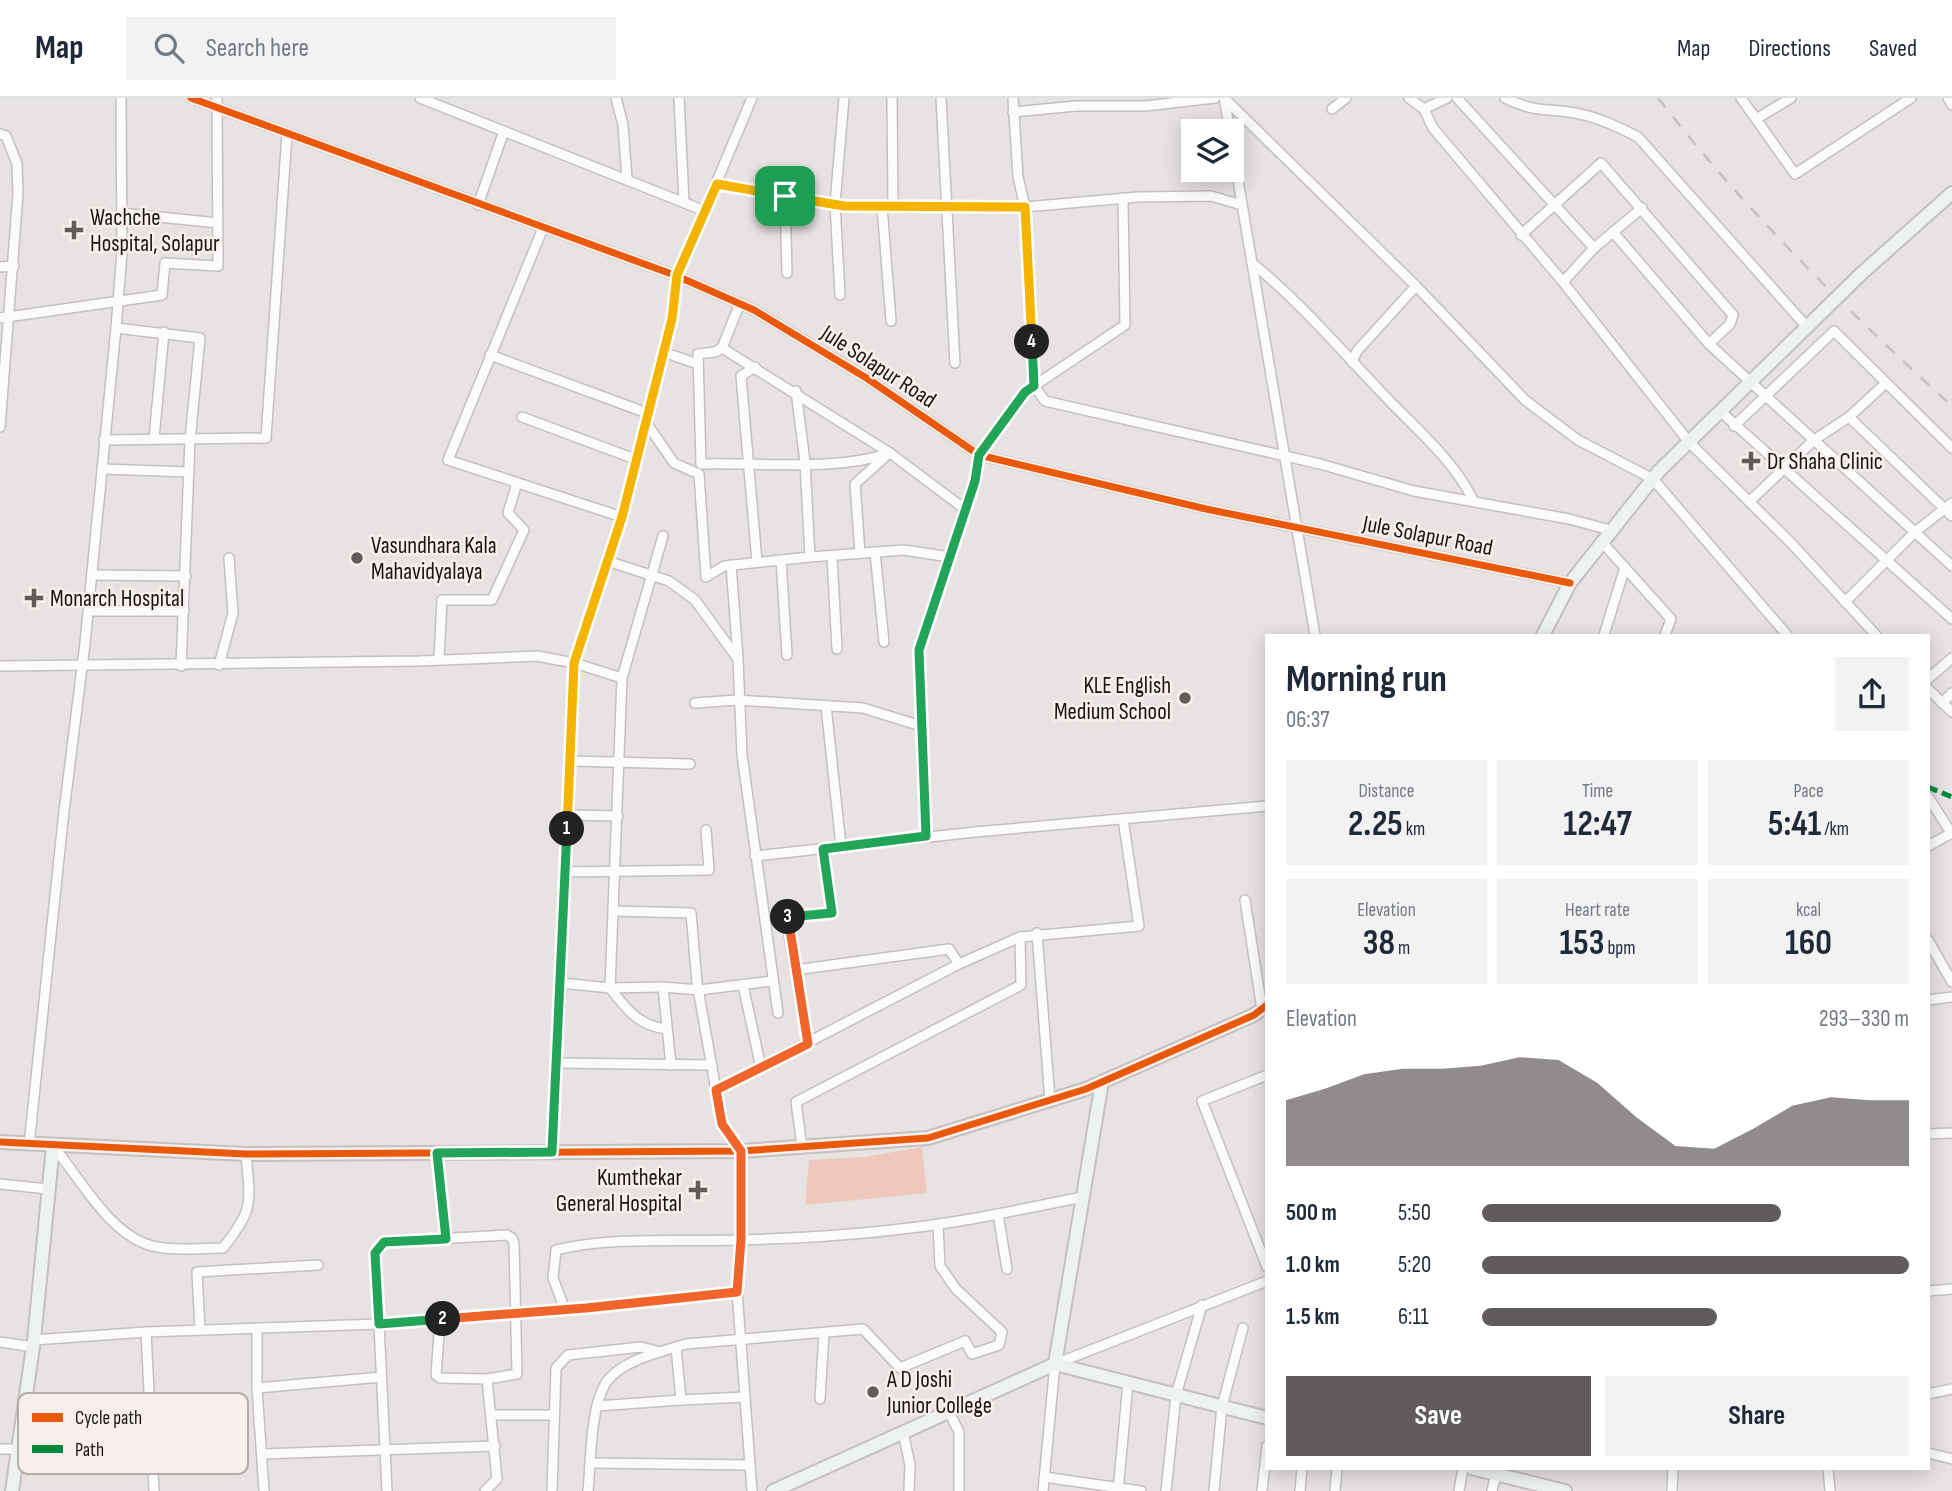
<!DOCTYPE html>
<html lang="en">
<head>
<meta charset="utf-8">
<style>
  :root { --surface:#fff; --page:#f2f2f3; --text:#1f2937; --muted:#747a83; --line:#e0e1e3; --accent:#605c5b }
  body { margin:0; font-family:"Sofia Sans Condensed",sans-serif; background:var(--page); color:var(--text); height:100vh; display:flex; flex-direction:column; font-size:26px; white-space:nowrap }
  * { box-sizing:border-box; margin:0 }
  p { font-size:23px; color:var(--muted) }
  .icon { flex:none; width:38px; height:38px; fill:none; stroke:currentColor; stroke-width:2; stroke-linecap:round; stroke-linejoin:round }
  .map { position:relative; flex:1; overflow:hidden }
  .details { position:absolute; left:1265px; top:536px; width:665px; height:836px; display:flex; flex-direction:column; background:var(--surface); border-radius:0px; box-shadow:0 4px 18px #0003 }
  .details>* { flex:none }
  .fabs { position:absolute; left:1181px; top:21px; display:grid; gap:14px }
  .fabs a { display:grid; place-items:center; width:63px; height:63px; border-radius:0px; background:var(--surface); box-shadow:0 4px 18px #0003; font-size:35px }
  .pin { position:absolute; display:grid; place-items:center; width:60px; height:60px; color:#fff; margin:-30px; border-radius:14px; box-shadow:0 4px 10px #0006 }
  .km { position:absolute; width:35px; height:35px; margin:-18px; border-radius:50%; background:#222; color:#fff; font-size:19px; line-height:35px; text-align:center }
  .round { display:grid; place-items:center; flex:none; width:74px; height:74px; border-radius:0px; background:var(--page) }
  .overview { display:flex; align-items:center; justify-content:space-between; height:119px; padding:0 21px }
  h1 { font-size:38px; font-weight:700; line-height:52px }
  .metrics { display:grid; grid-template-columns:repeat(3,1fr); gap:10px; height:119px; padding:7px 21px }
  .metrics div { display:grid; align-content:center; border-radius:0px; background:var(--page); text-align:center }
  .metrics b { font-size:35px; font-weight:700 }
  .metrics small { font-size:19px; font-weight:400 }
  .metrics p { font-size:19px }
  .chart { height:196px; padding:14px 21px }
  .chart p { display:flex; justify-content:space-between }
  .chart svg { width:100%; height:126px; margin-top:7px; fill:var(--accent); opacity:.7 }
  .cta { display:flex; gap:14px; margin-top:auto; padding:14px 21px }
  .cta a { flex:1; height:80px; border-radius:0px; background:var(--accent); color:#fff; font-size:28px; font-weight:700; line-height:80px; text-align:center }
  .cta a+a { background:var(--page); color:var(--text) }
  ul { padding:0 21px; list-style:none; font-size:23px }
  li { display:grid; grid-template-columns:112px 84px 1fr; align-items:center; height:52px }
  li i { height:18px; border-radius:9px; background:var(--accent) }
  header { display:flex; align-items:center; gap:42px; box-sizing:border-box; height:98px; padding:0 35px; background:var(--surface); border-bottom:2px solid var(--line) }
  header strong { font-size:33px }
  nav { display:flex; gap:38px; margin-inline-start:auto; font-size:24px }
  .search { width:490px; height:63px; background:var(--page); display:flex; align-items:center; gap:18px; box-sizing:border-box; padding:0 24px; border-radius:0px; color:var(--muted); font-size:26px }
  .map>svg:first-child { display:block }
  .green { fill:#eec8bd }
  .lines { fill:none; stroke-linecap:round; stroke-linejoin:round }
  .street-casing { stroke:#c4c0bf; stroke-width:12 }
  .secondary-casing { stroke:#c4c0bf; stroke-width:16 }
  .street { stroke:#fbfbfb; stroke-width:9 }
  .secondary { stroke:#eef1f1; stroke-width:12 }
  .rail { stroke:#c3c2c2; stroke-width:2.5; stroke-dasharray:12 12; stroke-linecap:butt }
  .secondary-bridge-casing { stroke:#c4c0bf; stroke-width:16; stroke-linecap:butt }
  .secondary-bridge { stroke:#eef1f1; stroke-width:12 }
  .quiet { stroke:#00873e; stroke-width:5; stroke-dasharray:10 5; stroke-linecap:butt }
  .cycleway-casing { stroke:#f8efec; stroke-width:11 }
  .cycleway { stroke:#e8590c; stroke-width:7 }
  .split-1-casing { stroke:#fff; stroke-width:14 }
  .split-2-casing { stroke:#fff; stroke-width:14 }
  .split-3-casing { stroke:#fff; stroke-width:14 }
  .split-4-casing { stroke:#fff; stroke-width:14 }
  .split-5-casing { stroke:#fff; stroke-width:14 }
  .split-1 { stroke:#f5b400; stroke-width:9 }
  .split-2 { stroke:#22a559; stroke-width:9 }
  .split-3 { stroke:#f0652b; stroke-width:9 }
  .split-4 { stroke:#22a559; stroke-width:9 }
  .split-5 { stroke:#f5b400; stroke-width:9 }
  .poi-dot { fill:#605c5b; stroke:#f8efec; stroke-width:2.5 }
  .labels { text-anchor:middle; stroke-width:5; stroke-linejoin:round; paint-order:stroke }
  .poi-label { font-size:23px; fill:#171413; stroke:#f8efec; text-anchor:start }
  .street-label { font-size:23px; fill:#171413; stroke:#f8efec }
  .key { fill:#f8efec; stroke:#b4adab; stroke-width:2 }
  .key-label { font-size:19px; fill:#171413 }
</style>
</head>
<body>
<header>
<strong>Map</strong>
<div class="search"><svg class="icon" aria-label="search" viewBox="0 0 24 24"><circle cx="10" cy="10" r="6"/><path d="M15 15l6 6"/></svg>Search here</div>
<nav><a>Map</a><a>Directions</a><a>Saved</a></nav>
</header>
<div class="map">
<svg width="1952" height="1393" viewBox="0 0 1952 1393">
  <rect width="100%" height="100%" fill="#e7e3e2"/>
  <!-- green -->
  <polygon class="green" points="922,1049 927,1095 805,1107 809,1062 865,1059"/>
  <g class="lines">
    <!-- street casing -->
    <g class="street-casing">
      <g id="street">
        <polyline points="191,0 677,178 754,212 868,281 979,357 1206,411 1570,485"/>
        <polyline points="420,0 705,113"/>
        <polyline points="616,0 623,27 627,81"/>
        <polyline points="679,0 684,104"/>
        <polyline points="892,0 893,108"/>
        <polyline points="941,0 955,265"/>
        <polyline points="1013,0 1018,79 1025,109 1034,288 1045,303 1320,366 1414,393 1569,421 1610,432"/>
        <polyline points="1224,0 1416,188 1525,302 1578,342 1653,381 1787,537"/>
        <polyline points="1224,0 1230,33"/>
        <polyline points="1409,0 1424,11 1433,30 1563,184 1689,344 1792,446 1876,537"/>
        <polyline points="1457,0 1594,150"/>
        <path d="M1505,0c31,15 40,10 70,15 23,4 43,14 63,24l169,190"/>
        <polyline points="1741,0 1795,76 1911,0"/>
        <polyline points="1948,0 1952,7"/>
        <polyline points="1332,11 1346,0"/>
        <polyline points="1424,11 1447,0"/>
        <polyline points="1013,14 1076,8 1145,8 1215,0"/>
        <polyline points="1756,21 1791,0"/>
        <polyline points="0,36 6,38 17,66 18,95 0,329"/>
        <polyline points="1232,47 1315,537"/>
        <polyline points="717,86 844,108 1025,109 1138,99 1211,98 1242,107"/>
        <polyline points="785,98 787,175"/>
        <polyline points="478,107 504,33"/>
        <polyline points="882,108 891,223"/>
        <polyline points="121,115 218,125"/>
        <polyline points="543,130 448,362 622,419"/>
        <polyline points="1613,134 1709,246 1814,342 1849,319 1886,285"/>
        <polyline points="1521,137 1601,65 1733,217 1730,226 1709,246"/>
        <path d="M1252,165c48,39 88,86 130,130 31,33 72,67 91,107"/>
        <polyline points="0,169 14,168"/>
        <polyline points="1563,184 1594,150 1642,110"/>
        <polyline points="840,197 835,106 844,0"/>
        <polyline points="740,205 722,250 890,355 966,412"/>
        <polyline points="0,220 162,197 165,165 218,168 217,0"/>
        <polyline points="116,230 200,240 190,342 181,568"/>
        <path d="M722,250l-7,4 -17,2 3,110c61,-2 133,8 189,-11"/>
        <polyline points="663,254 698,266"/>
        <polyline points="490,257 647,315"/>
        <polyline points="1352,264 1357,253 1416,188"/>
        <polyline points="755,269 741,278 757,464"/>
        <polyline points="796,293 805,364 810,459"/>
        <polyline points="1720,313 1952,521"/>
        <polyline points="522,319 635,361"/>
        <polyline points="1849,319 1952,418"/>
        <polyline points="645,323 674,365 699,376 706,479 724,468 810,459 904,452 950,459"/>
        <polyline points="1734,328 1834,233 1952,350"/>
        <polyline points="154,340 164,234"/>
        <polyline points="104,342 266,340 287,36"/>
        <polyline points="102,371 189,374"/>
        <polyline points="1750,403 1814,342 1952,468"/>
        <polyline points="1601,443 1671,521 1665,537"/>
        <polyline points="875,454 884,544"/>
        <polyline points="860,455 855,386 886,358"/>
        <polyline points="832,458 837,551"/>
        <polyline points="781,462 787,557"/>
        <polyline points="607,463 669,483 695,502 738,561 742,657 778,915"/>
        <polyline points="731,467 738,560"/>
        <polyline points="92,477 186,478"/>
        <polyline points="1845,504 1915,434 1952,405"/>
        <polyline points="89,513 184,513"/>
        <polyline points="1604,537 1625,469"/>
        <polyline points="439,561 442,502 492,502 524,432 508,415 517,385"/>
        <polyline points="219,567 233,515 229,460"/>
        <polyline points="0,568 420,563 537,558 574,565 622,419 672,221 677,178 752,0"/>
        <polyline points="622,580 610,890 561,885 574,565 622,580 663,438"/>
        <polyline points="1928,581 1952,560"/>
        <polyline points="1928,591 1952,614"/>
        <polyline points="695,605 737,602 863,610 921,628"/>
        <polyline points="1942,605 1952,595"/>
        <polyline points="826,608 841,748"/>
        <polyline points="570,663 690,666"/>
        <polyline points="1928,699 1952,736"/>
        <polyline points="568,717 618,718"/>
        <polyline points="926,739 919,552 975,383 979,357 1025,294 1125,227 1123,100"/>
        <polyline points="1928,748 1952,735"/>
        <polyline points="755,758 975,734 1267,708"/>
        <polyline points="565,774 709,772 706,732"/>
        <polyline points="1245,802 1262,911"/>
        <polyline points="614,813 691,815 697,885 722,1026 741,1053 741,1142 737,1193"/>
        <polyline points="1037,835 1050,1002"/>
        <polyline points="1928,842 1952,884"/>
        <polyline points="795,872 949,851 959,866"/>
        <polyline points="743,887 761,970"/>
        <path d="M610,890c17,22 29,38 57,41"/>
        <polyline points="610,890 663,889"/>
        <polyline points="1928,902 1952,899"/>
        <polyline points="808,946 786,819 832,815 823,751"/>
        <polyline points="556,965 712,967"/>
        <polyline points="671,967 663,889 699,892 772,883"/>
        <polyline points="1267,977 1202,1003 1267,1169"/>
        <polyline points="716,992 959,866 1020,839 1139,828 1123,721"/>
        <polyline points="1928,1036 1952,1035"/>
        <polyline points="29,1047 63,722 85,545 116,230 122,154 121,0"/>
        <path d="M53,1048c27,32 54,84 93,98 22,8 54,4 77,4 32,-40 27,-45 23,-94"/>
        <polyline points="802,1049 796,1004 1021,887 1020,839"/>
        <polyline points="552,1054 561,885"/>
        <polyline points="437,1055 446,1141"/>
        <polyline points="0,1086 48,1091"/>
        <polyline points="1007,1171 998,1116 1083,1099"/>
        <polyline points="1928,1193 1952,1191"/>
        <path d="M565,1212l-12,-32 3,-28c58,-14 121,-8 181,-10 86,-2 176,-9 261,-26"/>
        <polyline points="440,1221 436,1277 440,1280 487,1281 497,1381 485,1393"/>
        <polyline points="257,1230 257,1290 381,1279"/>
        <polyline points="200,1232 197,1174 318,1167"/>
        <polyline points="146,1234 154,1393"/>
        <polyline points="34,1242 146,1234 379,1226 375,1155 384,1144 507,1137 512,1140 514,1146 517,1276 487,1281"/>
        <polyline points="0,1244 33,1249"/>
        <polyline points="676,1249 681,1302 745,1299"/>
        <polyline points="257,1290 264,1393"/>
        <polyline points="1928,1296 1952,1291"/>
        <polyline points="820,1301 824,1235"/>
        <polyline points="597,1308 681,1302"/>
        <polyline points="949,1314 959,1334 959,1393"/>
        <polyline points="493,1317 554,1317"/>
        <polyline points="903,1334 910,1367 909,1393"/>
        <polyline points="0,1351 17,1351"/>
        <polyline points="1928,1355 1952,1361"/>
        <polyline points="262,1356 495,1348"/>
        <polyline points="591,1365 750,1367"/>
        <polyline points="1828,1370 1830,1393"/>
        <polyline points="1044,1379 1141,1393"/>
        <polyline points="387,1393 379,1226 586,1210 737,1193 752,1393"/>
        <polyline points="552,1393 556,1270 568,1257 641,1249 660,1254"/>
        <path d="M588,1393c3,-29 2,-88 20,-111 17,-21 53,-28 78,-36l177,-15 37,39 65,-27 7,13 27,-9 3,-13 -46,-43 -16,-23 -2,-40"/>
        <polyline points="1043,1393 1055,1266 1267,1183"/>
        <polyline points="1118,1393 1128,1285"/>
        <polyline points="1166,1393 1176,1297 1202,1207"/>
        <polyline points="1214,1393 1222,1308 1243,1230"/>
        <polyline points="1262,1393 1267,1348"/>
        <polyline points="1300,1393 1302,1370"/>
        <polyline points="1335,1393 1337,1370"/>
        <polyline points="1459,1393 1463,1370"/>
        <polyline points="1492,1393 1497,1371"/>
        <polyline points="1672,1393 1673,1370"/>
      </g>
    </g>
    <!-- secondary casing -->
    <g class="secondary-casing">
      <g id="secondary">
        <polyline points="1862,175 1952,95"/>
        <polyline points="1543,537 1570,485 1659,373 1816,220"/>
        <polyline points="0,1044 246,1056 741,1053 928,1040 1086,991 1254,917 1267,907"/>
        <polyline points="1055,1266 1267,1320"/>
        <polyline points="1471,1370 1565,1393"/>
        <polyline points="12,1393 34,1242 53,1048"/>
        <polyline points="773,1393 1055,1266 1102,984"/>
      </g>
    </g>
    <!-- street -->
    <use href="#street" class="street"/>
    <!-- secondary -->
    <use href="#secondary" class="secondary"/>
    <!-- rail -->
    <path class="rail" d="M1658,0c88,113 188,212 294,308"/>
    <!-- secondary-bridge casing -->
    <g class="secondary-bridge-casing">
      <polyline id="secondary-bridge" points="1816,220 1862,175"/>
    </g>
    <!-- secondary-bridge -->
    <use href="#secondary-bridge" class="secondary-bridge"/>
    <!-- quiet -->
    <polyline class="quiet" points="1928,689 1952,699"/>
    <!-- cycleway casing -->
    <g class="cycleway-casing">
      <g id="cycleway">
        <polyline points="191,0 677,178 754,212 868,281 979,357 1206,411 1570,485"/>
        <polyline points="0,1044 246,1056 741,1053 928,1040 1086,991 1254,917 1267,907"/>
      </g>
    </g>
    <!-- cycleway -->
    <use href="#cycleway" class="cycleway"/>
  </g>
  <g class="lines">
    <!-- split-1 casing -->
    <g class="split-1-casing">
      <polyline id="split-1" points="567,731 574,565 622,419 672,221 677,177 717,86 785,98"/>
    </g>
    <!-- split-2 casing -->
    <g class="split-2-casing">
      <polyline id="split-2" points="443,1221 379,1226 375,1155 384,1144 446,1141 437,1055 552,1054 567,731"/>
    </g>
    <!-- split-3 casing -->
    <g class="split-3-casing">
      <polyline id="split-3" points="443,1221 586,1210 737,1194 741,1142 741,1053 722,1026 716,992 808,946 788,819"/>
    </g>
    <!-- split-4 casing -->
    <g class="split-4-casing">
      <polyline id="split-4" points="788,819 832,815 823,751 926,738 919,552 975,383 979,357 1025,294 1034,288 1032,244"/>
    </g>
    <!-- split-5 casing -->
    <g class="split-5-casing">
      <polyline id="split-5" points="785,98 844,108 1025,109 1032,244"/>
    </g>
    <!-- split-1 -->
    <use href="#split-1" class="split-1"/>
    <!-- split-2 -->
    <use href="#split-2" class="split-2"/>
    <!-- split-3 -->
    <use href="#split-3" class="split-3"/>
    <!-- split-4 -->
    <use href="#split-4" class="split-4"/>
    <!-- split-5 -->
    <use href="#split-5" class="split-5"/>
  </g>
  <!-- markers -->
  <g class="poi-dot">
    <path d="M70.5 121.5h7v7h7v7h-7v7h-7v-7h-7v-7h7z"/>
    <path d="M1747.5 352.5h7v7h7v7h-7v7h-7v-7h-7v-7h7z"/>
    <circle cx="357" cy="460" r="7"/>
    <path d="M30.5 489.5h7v7h7v7h-7v7h-7v-7h-7v-7h7z"/>
    <circle cx="1185" cy="600" r="7"/>
    <path d="M694.5 1081.5h7v7h7v7h-7v7h-7v-7h-7v-7h7z"/>
    <circle cx="873" cy="1294" r="7"/>
  </g>
  <g class="labels">
    <!-- poi labels -->
    <g class="poi-label">
      <text x="90" y="127">Wachche<tspan x="90" dy="26">Hospital, Solapur</tspan></text>
      <text x="1767" y="371">Dr Shaha Clinic</text>
      <text x="371" y="455">Vasundhara Kala<tspan x="371" dy="26">Mahavidyalaya</tspan></text>
      <text x="50" y="508">Monarch Hospital</text>
      <text x="1171" y="595" text-anchor="end">KLE English<tspan x="1171" dy="26">Medium School</tspan></text>
      <text x="682" y="1087" text-anchor="end">Kumthekar<tspan x="682" dy="26">General Hospital</tspan></text>
      <text x="887" y="1289">A D Joshi<tspan x="887" dy="26">Junior College</tspan></text>
    </g>
    <!-- street labels -->
    <g class="street-label">
      <text transform="translate(879 268) rotate(33)" y="8">Jule Solapur Road</text>
      <text transform="translate(1428 437) rotate(11)" y="8">Jule Solapur Road</text>
    </g>
  </g>
  <!-- legend -->
  <rect x="18" y="1295" width="230" height="81" rx="10" class="key"/>
  <rect x="32" y="1315" width="31" height="9" fill="#e8590c"/>
  <rect x="32" y="1347" width="31" height="8" fill="#00873e"/>
  <g class="key-label">
    <text x="75" y="1326">Cycle path</text>
    <text x="75" y="1358">Path</text>
  </g>
</svg>
<div class="fabs">
<a><svg class="icon" aria-label="layers" viewBox="0 0 24 24"><path d="M12 4l9 5-9 5-9-5zM3 14l9 5 9-5"/></svg></a>
</div>
<div class="pin" style="left:785px;top:98px;background:#1e9e55"><svg class="icon" aria-label="arrive" viewBox="0 0 24 24"><path d="M6 21V4h12l-3 4 3 4H6"/></svg></div>
<b class="km" style="left:567px;top:731px">1</b>
<b class="km" style="left:443px;top:1221px">2</b>
<b class="km" style="left:788px;top:819px">3</b>
<b class="km" style="left:1032px;top:244px">4</b>
<section class="details">
<div class="overview"><div><h1>Morning run</h1><p>06:37</p></div><a class="round"><svg class="icon" aria-label="share" viewBox="0 0 24 24"><path d="M12 15V3M7 8l5-5 5 5M5 13v7h14v-7"/></svg></a></div>
<div class="metrics">
<div><p>Distance</p><b>2.25<small> km</small></b></div>
<div><p>Time</p><b>12:47</b></div>
<div><p>Pace</p><b>5:41<small> /km</small></b></div>
</div>
<div class="metrics">
<div><p>Elevation</p><b>38<small> m</small></b></div>
<div><p>Heart rate</p><b>153<small> bpm</small></b></div>
<div><p>kcal</p><b>160</b></div>
</div>
<div class="chart"><p><span>Elevation</span>293–330 m</p>
<svg viewBox="0 0 160 44" preserveAspectRatio="none"><path d="M0 44V21L10 17L20 12L30 10L40 10L50 9L60 6L70 7L80 15L90 27L100 37L110 38L120 31L130 23L140 20L150 21L160 21V44z"/></svg>
</div>
<ul>
<li><b>500 m</b>5:50<i style="width:70%"></i></li>
<li><b>1.0 km</b>5:20<i style="width:100%"></i></li>
<li><b>1.5 km</b>6:11<i style="width:55%"></i></li>
</ul>
<div class="cta"><a>Save</a><a>Share</a></div>
</section>
</div>
</body>
</html>
